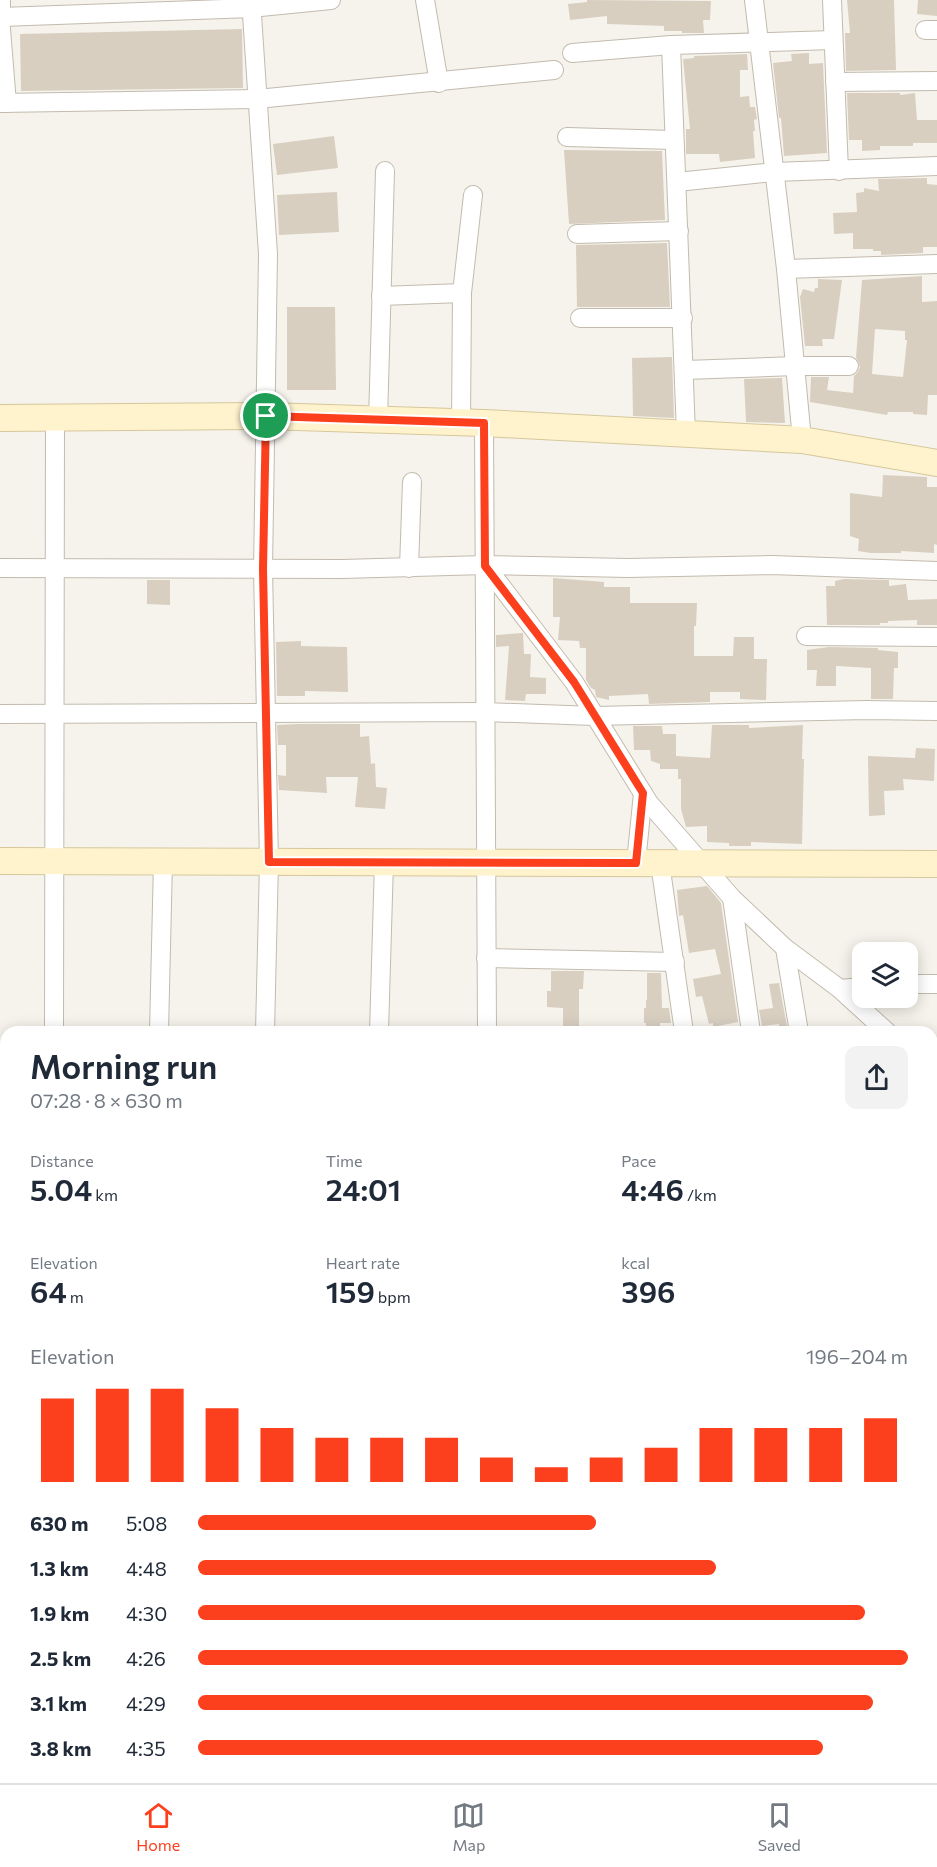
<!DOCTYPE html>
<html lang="en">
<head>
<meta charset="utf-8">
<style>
  :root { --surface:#fff; --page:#f2f2f3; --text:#1f2937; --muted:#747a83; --line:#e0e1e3; --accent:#fc3f1d }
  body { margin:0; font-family:Commissioner,sans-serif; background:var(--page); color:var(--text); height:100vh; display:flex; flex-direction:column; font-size:22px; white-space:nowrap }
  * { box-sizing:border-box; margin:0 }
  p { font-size:20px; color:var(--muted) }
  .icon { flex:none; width:33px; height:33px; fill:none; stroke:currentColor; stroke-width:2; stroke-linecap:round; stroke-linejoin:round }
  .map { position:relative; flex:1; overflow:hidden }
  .panel { position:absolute; left:0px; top:1026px; width:938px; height:758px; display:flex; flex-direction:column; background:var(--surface); border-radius:18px 18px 0 0; box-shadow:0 3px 15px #0003 }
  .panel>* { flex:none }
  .fabs { position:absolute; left:852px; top:942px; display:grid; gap:12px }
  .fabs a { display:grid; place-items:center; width:66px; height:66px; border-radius:12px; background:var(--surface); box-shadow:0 3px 15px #0003; font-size:30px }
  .pin { position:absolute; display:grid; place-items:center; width:51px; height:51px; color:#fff; margin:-26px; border:3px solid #fff; border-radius:50%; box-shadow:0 2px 6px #0007 }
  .round { display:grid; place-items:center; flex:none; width:63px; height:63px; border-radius:12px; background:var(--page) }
  .head { display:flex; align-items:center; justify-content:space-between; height:102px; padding:0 30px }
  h1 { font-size:33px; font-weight:600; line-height:45px }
  .stats { display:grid; grid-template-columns:repeat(3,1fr); gap:9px; height:102px; padding:6px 30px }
  .stats div { display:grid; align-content:center }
  .stats b { font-size:30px; font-weight:600 }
  .stats small { font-size:16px; font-weight:400 }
  .stats p { font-size:16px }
  .chart { height:168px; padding:12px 30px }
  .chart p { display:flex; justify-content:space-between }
  .chart svg { width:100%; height:108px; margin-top:6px; stroke:var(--accent); stroke-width:6 }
  ul { padding:0 30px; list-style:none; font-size:20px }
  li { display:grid; grid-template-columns:96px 72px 1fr; align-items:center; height:45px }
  li i { height:15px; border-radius:8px; background:var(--accent) }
  .tab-bar { display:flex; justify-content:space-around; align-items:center; height:84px; border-top:2px solid var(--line); background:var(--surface); font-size:16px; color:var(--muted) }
  .tab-bar a { display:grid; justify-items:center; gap:3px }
  .tab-bar .current { color:var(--accent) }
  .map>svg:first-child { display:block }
  .building { fill:#d8cfc1; fill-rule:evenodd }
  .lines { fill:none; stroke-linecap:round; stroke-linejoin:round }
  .street-casing { stroke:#c2bbae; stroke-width:20 }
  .secondary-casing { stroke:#d6c79b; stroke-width:28 }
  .street { stroke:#fff; stroke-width:18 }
  .secondary { stroke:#fff3cd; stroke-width:26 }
  .route-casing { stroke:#fff; stroke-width:12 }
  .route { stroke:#fc3f1d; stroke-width:8 }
</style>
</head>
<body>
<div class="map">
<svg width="937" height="1783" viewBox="0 0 937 1783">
  <rect width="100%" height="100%" fill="#f6f3ec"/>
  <!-- building -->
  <g class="building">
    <polygon points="587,0 711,1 710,20 703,20 704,33 682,33 682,31 664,31 664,26 607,24 607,16 570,20 568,4 587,2"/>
    <polygon points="847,0 894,0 896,70 846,71 845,33 850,33"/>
    <polygon points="918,0 937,0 937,16 917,14"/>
    <polygon points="242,29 243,88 21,91 20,34"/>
    <polygon points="809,53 809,64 823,63 827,153 784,156 781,118 779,118 773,63 792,61 791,54"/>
    <polygon points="747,54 748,70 740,70 740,97 749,96 750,107 755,107 757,119 754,120 755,131 753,131 755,158 720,162 719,154 686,154 686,129 690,129 683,59 694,58 694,56"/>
    <polygon points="847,93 900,93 900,95 915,93 917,120 937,120 937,143 913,143 913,146 880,146 880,150 862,151 862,140 849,140"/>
    <polygon points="334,136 338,168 277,175 273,144"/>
    <polygon points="564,150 662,151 665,220 569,224"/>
    <polygon points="927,178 927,184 937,185 937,247 923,247 923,253 881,255 881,251 873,251 873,249 853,249 853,233 834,234 833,213 857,212 856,193 864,192 864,188 879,191 878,179"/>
    <polygon points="337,192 339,232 279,235 277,195"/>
    <polygon points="666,243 667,243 670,307 577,307 576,245"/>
    <path d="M922,276v26l15,-1v94h-9l-1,20 -14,-1v-2h-25l-1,3 -77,-13 1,-25h18l-2,13 26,3 1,-17 4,-4 2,-5 -4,-10 6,-77zM875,329l30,2v9h2l-4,37 -31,-3z"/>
    <polygon points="818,279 842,280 834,339 822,339 823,346 805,346 800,297 803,289 814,292 815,288 818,288"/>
    <polygon points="287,307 335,307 336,390 287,390"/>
    <polygon points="672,357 674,418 633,416 632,358"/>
    <polygon points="782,378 785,423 746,422 744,379"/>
    <polygon points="883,475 927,477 927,487 937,487 937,545 934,544 934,553 901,551 901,553 871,553 858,551 859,539 850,536 850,493 882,497"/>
    <polygon points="553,578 604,582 604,587 630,587 630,603 697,603 696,626 694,626 694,656 733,656 734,637 754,637 754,659 767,659 766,700 740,699 740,692 710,692 710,702 649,704 648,694 609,696 609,700 596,697 595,690 591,688 586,680 586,648 580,648 579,641 558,640 560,617 553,617"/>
    <polygon points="844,579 889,580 889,586 906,584 908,600 937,599 937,625 917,625 917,620 888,621 888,623 880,623 880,625 827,625 826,586 835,586 835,581"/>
    <polygon points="147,580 170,580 170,605 147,604"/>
    <polygon points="523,633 524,654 531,654 530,677 546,678 546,694 526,694 525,701 505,700 509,646 496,647 496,635"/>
    <polygon points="301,641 301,646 347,647 348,692 305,691 305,696 277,696 276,642"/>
    <polygon points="829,647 878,648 878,650 898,652 898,668 894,668 893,699 871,699 871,668 836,666 836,686 816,686 817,670 807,670 807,650"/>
    <polygon points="298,724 360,724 360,737 369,736 371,764 375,763 376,787 387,788 385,809 355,807 358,777 326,777 327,793 279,790 278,775 286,776 286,745 278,745 277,725"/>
    <polygon points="712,725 749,725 749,728 803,725 802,759 804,759 802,844 751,842 751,846 729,846 729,843 707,842 707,826 686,827 681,809 681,779 678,779 678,769 660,769 660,764 651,761 650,750 634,750 633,726 662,726 663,734 676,734 676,756 710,758"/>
    <polygon points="916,748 935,749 934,781 903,779 904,790 884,791 885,815 869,816 868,756 915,758"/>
    <polygon points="707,886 721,903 738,1022 713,1027 713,1023 709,1024 702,996 696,997 693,979 721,974 715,949 689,953 683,915 679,916 677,890"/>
    <polygon points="551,971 584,971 583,989 579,989 579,1032 563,1032 563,1008 547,1007 547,991 551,991"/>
    <polygon points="647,973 661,973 662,1008 669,1008 671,1023 660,1023 660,1032 646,1032 646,1023 644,1023 644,1008 646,1008 646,1000 647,1000"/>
    <polygon points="779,983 788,1032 780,1032 779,1024 762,1026 759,1010 773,1008 769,984"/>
  </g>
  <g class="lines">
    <!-- street casing -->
    <g class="street-casing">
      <g id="street">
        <polyline points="1,0 1,17 252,8 331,0"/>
        <polyline points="251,0 268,254 263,569 269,862 265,1032"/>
        <polyline points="425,0 439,83"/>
        <polyline points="754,0 786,269 802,440"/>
        <polyline points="832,0 839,171"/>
        <polyline points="0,17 7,103"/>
        <polyline points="925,30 937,30"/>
        <polyline points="671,45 686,434"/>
        <polyline points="572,53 671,45 833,40"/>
        <polyline points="835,82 937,81"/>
        <polyline points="0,103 257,99 554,70"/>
        <polyline points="567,137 674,140"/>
        <polyline points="677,182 774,172 937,166"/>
        <polyline points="577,234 679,231"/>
        <polyline points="786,269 937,264"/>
        <polyline points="381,296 462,293"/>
        <polyline points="580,318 683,318"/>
        <polyline points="685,370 796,366 849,366"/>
        <polyline points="378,421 385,171"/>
        <polyline points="461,423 462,293 473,195"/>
        <polyline points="484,423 487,1032"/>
        <polyline points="485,565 574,682 649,803 732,898 785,948 840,989 887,1032"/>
        <polyline points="0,568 342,569 485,565 628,568 772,565 937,571"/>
        <polyline points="409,568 412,482"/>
        <polyline points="806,636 937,637"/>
        <polyline points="0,714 485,712 594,716 867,710 937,711"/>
        <polyline points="636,863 643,793"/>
        <polyline points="660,863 684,1032"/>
        <polyline points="732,898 751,1032"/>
        <polyline points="785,948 799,1032"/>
        <polyline points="486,958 675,962"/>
        <polyline points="908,984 937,984"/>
        <polyline points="840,989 862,987"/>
        <polyline points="54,1032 55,419"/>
        <polyline points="159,1032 163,862"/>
        <polyline points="379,1032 384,862"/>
        <polyline points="932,1071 937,1076"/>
        <polyline points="0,1086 6,1086"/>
        <polyline points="932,1164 937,1169"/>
        <polyline points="932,1204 937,1234"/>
        <polyline points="932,1320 937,1319"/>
        <polyline points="0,1322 6,1322"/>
        <polyline points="932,1366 937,1365"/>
        <polyline points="932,1415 937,1414"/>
        <polyline points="932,1465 937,1464"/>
        <polyline points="936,1512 937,1518"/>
        <polyline points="0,1578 6,1578"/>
        <polyline points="932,1708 937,1707"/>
        <polyline points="932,1732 937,1762"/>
        <polyline points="489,1778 489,1783"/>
        <polyline points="891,1778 892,1783"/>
        <polyline points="54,1783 54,1778"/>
        <polyline points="259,1783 259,1778"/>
        <polyline points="569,1783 817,1781"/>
      </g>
    </g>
    <!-- secondary casing -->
    <g class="secondary-casing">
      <g id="secondary">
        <polyline points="0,418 266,416 484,423 802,440 937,463"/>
        <polyline points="0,861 937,864"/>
      </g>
    </g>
    <!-- street -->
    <use href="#street" class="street"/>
    <!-- secondary -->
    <use href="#secondary" class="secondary"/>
  </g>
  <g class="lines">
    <!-- route casing -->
    <g class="route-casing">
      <polygon id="route" points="266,416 484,423 485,566 574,682 643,793 636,863 269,862 263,569"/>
    </g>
    <!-- route -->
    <use href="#route" class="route"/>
  </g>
</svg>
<div class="fabs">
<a><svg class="icon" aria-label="layers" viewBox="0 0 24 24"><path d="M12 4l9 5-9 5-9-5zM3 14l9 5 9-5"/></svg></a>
</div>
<div class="pin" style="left:266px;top:416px;background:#1e9e55"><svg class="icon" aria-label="arrive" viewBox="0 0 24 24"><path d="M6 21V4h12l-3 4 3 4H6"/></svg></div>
<section class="panel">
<div class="head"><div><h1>Morning run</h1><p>07:28 · 8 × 630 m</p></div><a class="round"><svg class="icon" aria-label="share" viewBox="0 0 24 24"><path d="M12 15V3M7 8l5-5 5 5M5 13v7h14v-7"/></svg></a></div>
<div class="stats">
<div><p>Distance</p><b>5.04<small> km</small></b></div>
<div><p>Time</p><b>24:01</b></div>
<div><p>Pace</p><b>4:46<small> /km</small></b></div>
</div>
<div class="stats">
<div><p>Elevation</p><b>64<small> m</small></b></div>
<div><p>Heart rate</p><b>159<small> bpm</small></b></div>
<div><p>kcal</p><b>396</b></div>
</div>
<div class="chart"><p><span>Elevation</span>196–204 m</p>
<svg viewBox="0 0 160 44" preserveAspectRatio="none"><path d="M5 44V10M15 44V6M25 44V6M35 44V14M45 44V22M55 44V26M65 44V26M75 44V26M85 44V34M95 44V38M105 44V34M115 44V30M125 44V22M135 44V22M145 44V22M155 44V18"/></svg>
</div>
<ul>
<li><b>630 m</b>5:08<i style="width:56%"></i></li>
<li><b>1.3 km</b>4:48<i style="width:73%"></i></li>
<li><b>1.9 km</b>4:30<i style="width:94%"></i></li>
<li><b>2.5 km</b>4:26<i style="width:100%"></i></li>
<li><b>3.1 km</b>4:29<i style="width:95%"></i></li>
<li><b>3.8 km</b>4:35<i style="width:88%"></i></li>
</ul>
</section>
</div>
<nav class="tab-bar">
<a class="current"><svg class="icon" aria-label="home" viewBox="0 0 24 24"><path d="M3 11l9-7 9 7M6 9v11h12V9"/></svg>Home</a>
<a><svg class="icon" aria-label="map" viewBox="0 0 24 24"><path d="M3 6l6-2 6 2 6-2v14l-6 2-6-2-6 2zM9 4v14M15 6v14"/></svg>Map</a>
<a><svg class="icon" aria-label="saved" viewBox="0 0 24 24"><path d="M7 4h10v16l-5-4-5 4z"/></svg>Saved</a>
</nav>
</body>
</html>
